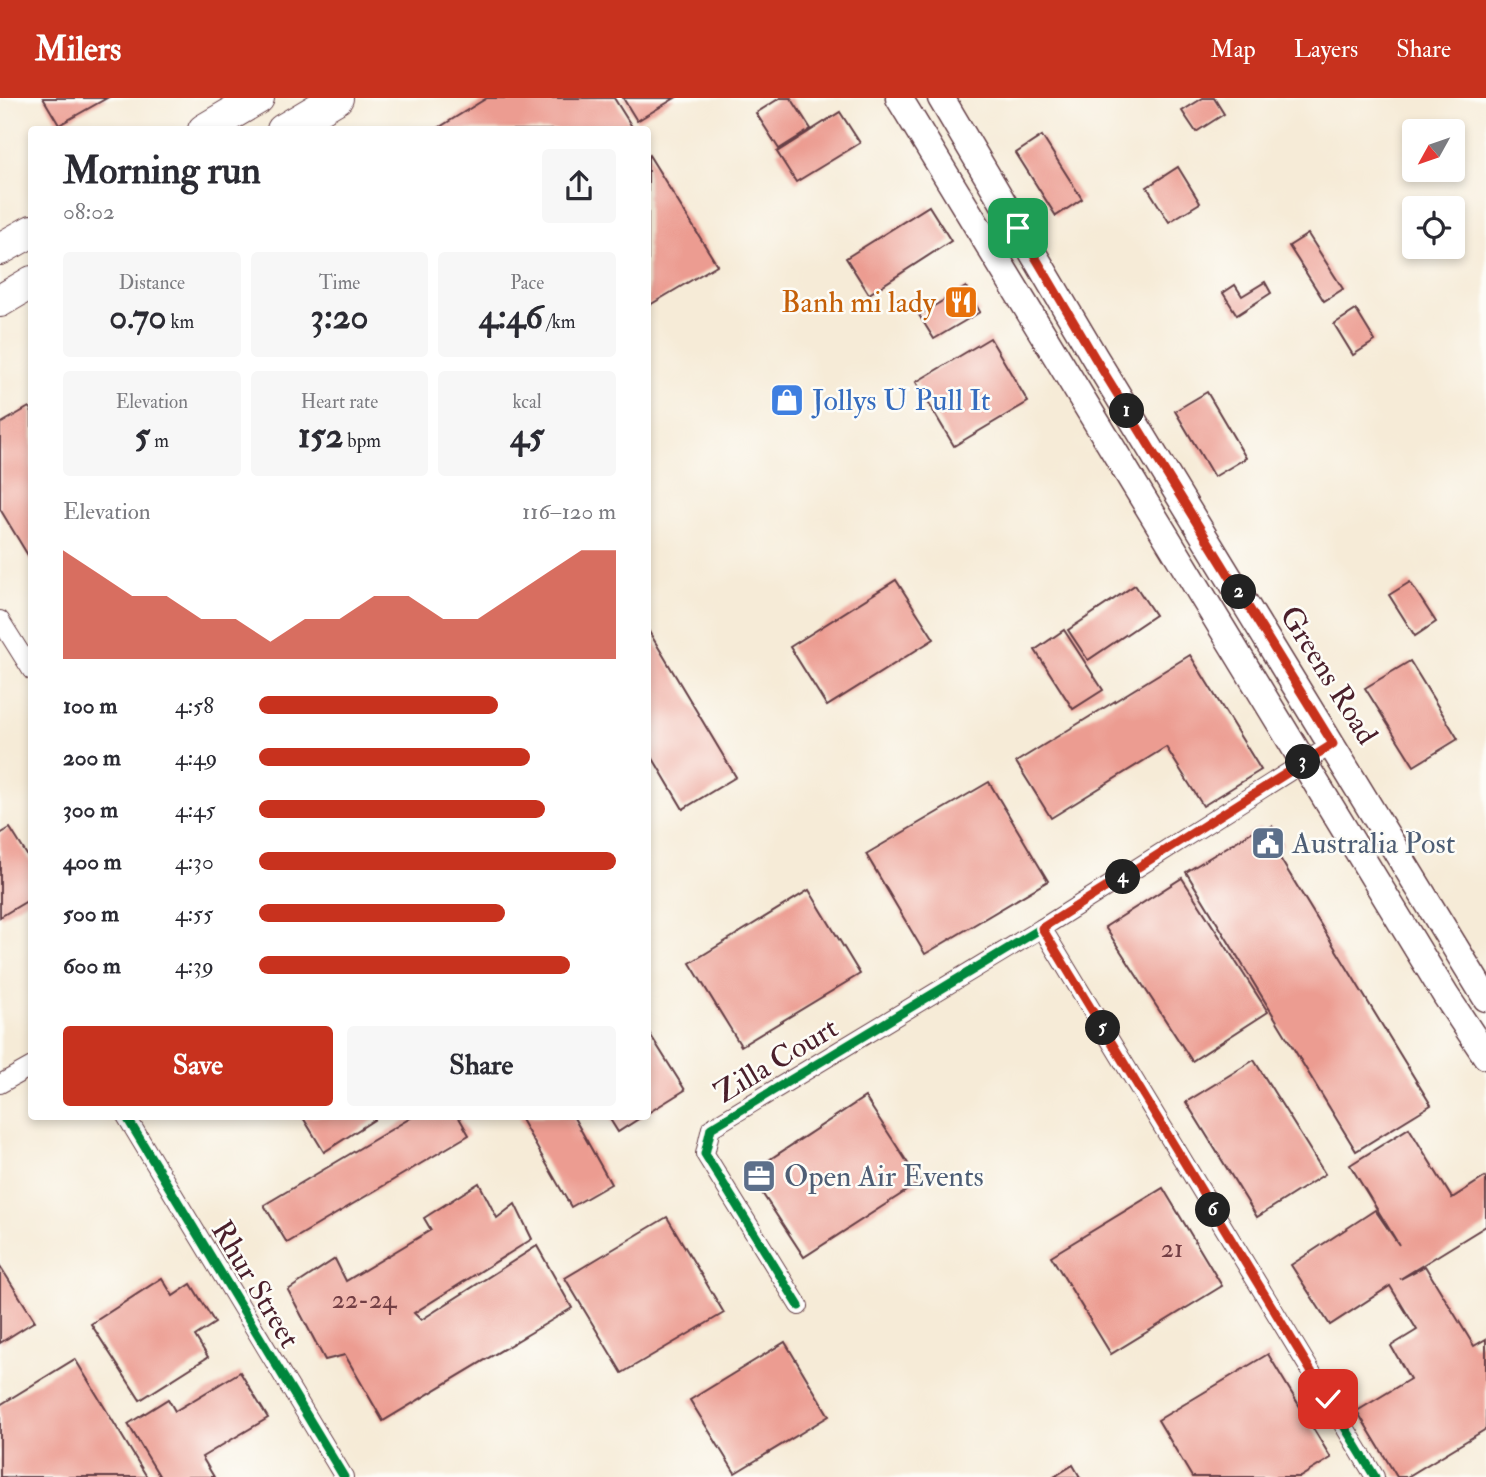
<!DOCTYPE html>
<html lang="en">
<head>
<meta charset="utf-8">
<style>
  :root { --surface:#fff; --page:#f7f7f7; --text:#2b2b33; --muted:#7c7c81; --accent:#c8321e }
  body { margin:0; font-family:"IM FELL Double Pica",serif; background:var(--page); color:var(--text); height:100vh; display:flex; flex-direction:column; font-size:26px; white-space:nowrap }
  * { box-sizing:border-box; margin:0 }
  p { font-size:23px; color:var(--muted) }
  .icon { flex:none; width:38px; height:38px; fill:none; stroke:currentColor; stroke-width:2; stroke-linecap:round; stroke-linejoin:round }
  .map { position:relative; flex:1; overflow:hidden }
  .side { position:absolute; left:28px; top:28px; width:623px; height:994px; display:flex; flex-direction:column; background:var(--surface); border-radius:7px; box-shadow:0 4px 10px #0003 }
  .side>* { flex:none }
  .needle { width:46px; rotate:230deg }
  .tools { position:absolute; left:1402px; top:21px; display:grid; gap:14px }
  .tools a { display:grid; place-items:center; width:63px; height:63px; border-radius:7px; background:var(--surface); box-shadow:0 4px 10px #0003; font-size:35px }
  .pin { position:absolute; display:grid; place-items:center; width:60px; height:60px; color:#fff; margin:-30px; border-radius:14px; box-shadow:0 4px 10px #0006 }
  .km { position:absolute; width:35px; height:35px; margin:-18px; border-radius:50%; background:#222; color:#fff; font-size:19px; line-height:35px; text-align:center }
  .round { display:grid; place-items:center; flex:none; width:74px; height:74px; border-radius:7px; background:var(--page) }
  .headline { display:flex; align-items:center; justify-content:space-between; height:119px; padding:0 35px }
  h1 { font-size:38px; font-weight:800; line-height:52px }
  .metrics { display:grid; grid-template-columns:repeat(3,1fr); gap:10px; height:119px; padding:7px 35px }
  .metrics div { display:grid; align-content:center; border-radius:7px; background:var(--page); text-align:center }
  .metrics b { font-size:35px; font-weight:800 }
  .metrics small { font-size:19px; font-weight:400 }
  .metrics p { font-size:19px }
  .chart { height:196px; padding:14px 35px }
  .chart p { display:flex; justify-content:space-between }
  .chart svg { width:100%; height:126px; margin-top:7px; fill:var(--accent); opacity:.7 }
  .button { display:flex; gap:14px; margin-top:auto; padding:14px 35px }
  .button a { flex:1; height:80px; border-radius:7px; background:var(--accent); color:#fff; font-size:28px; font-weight:800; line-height:80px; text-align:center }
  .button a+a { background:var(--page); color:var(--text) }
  ul { padding:0 35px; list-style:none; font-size:23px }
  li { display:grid; grid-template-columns:112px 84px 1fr; align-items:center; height:52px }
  li i { height:18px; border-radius:9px; background:var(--accent) }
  header { display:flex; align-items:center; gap:42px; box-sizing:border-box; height:98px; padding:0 35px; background:var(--accent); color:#fff }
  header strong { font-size:33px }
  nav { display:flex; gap:38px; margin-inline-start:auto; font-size:24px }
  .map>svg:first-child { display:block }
  .building { fill:#ec9c91 }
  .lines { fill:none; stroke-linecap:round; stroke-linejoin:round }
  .street-casing { stroke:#643e45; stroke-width:20 }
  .primary-casing { stroke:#643e45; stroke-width:29 }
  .highway-casing { stroke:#643e45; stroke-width:34 }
  .street { stroke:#fff; stroke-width:18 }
  .primary { stroke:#fff; stroke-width:26 }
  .highway { stroke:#fff; stroke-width:32 }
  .cycleway-casing { stroke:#fdfcf7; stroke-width:13 }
  .cycleway { stroke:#00873e; stroke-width:9 }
  .route-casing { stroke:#fff; stroke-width:14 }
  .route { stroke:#c8321e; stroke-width:9 }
  .labels { text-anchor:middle; stroke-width:5; stroke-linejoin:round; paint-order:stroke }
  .number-label { font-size:26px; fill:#723e44 }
  .food-label { font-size:30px; fill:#c56008; stroke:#fdfcf7; text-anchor:end }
  .shop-label { font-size:30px; fill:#366cbe; stroke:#fdfcf7; text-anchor:start }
  .street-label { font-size:30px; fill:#4a1f2b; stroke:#fdfcf7 }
  .service-label { font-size:30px; fill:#4e5e75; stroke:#fdfcf7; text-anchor:start }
</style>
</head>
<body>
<header>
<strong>Milers</strong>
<nav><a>Map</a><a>Layers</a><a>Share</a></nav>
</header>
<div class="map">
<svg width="1486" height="1379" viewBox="0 0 1486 1379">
  <rect width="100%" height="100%" fill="#fdfcf7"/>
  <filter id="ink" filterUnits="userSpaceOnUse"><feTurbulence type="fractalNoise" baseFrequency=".0143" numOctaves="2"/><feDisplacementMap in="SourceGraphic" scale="14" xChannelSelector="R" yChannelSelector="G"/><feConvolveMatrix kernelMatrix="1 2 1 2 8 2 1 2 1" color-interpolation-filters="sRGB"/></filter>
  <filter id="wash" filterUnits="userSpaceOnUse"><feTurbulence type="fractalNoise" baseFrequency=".00686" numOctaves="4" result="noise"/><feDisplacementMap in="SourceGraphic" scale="28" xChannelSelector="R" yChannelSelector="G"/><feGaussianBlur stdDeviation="1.57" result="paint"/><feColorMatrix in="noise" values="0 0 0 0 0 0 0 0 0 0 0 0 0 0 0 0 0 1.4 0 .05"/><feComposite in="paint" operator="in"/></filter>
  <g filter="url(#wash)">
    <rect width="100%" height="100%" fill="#f6ebd7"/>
    <g id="blocks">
      <!-- building -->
      <g class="building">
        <polygon points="43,0 107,0 59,27"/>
        <polygon points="487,0 614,0 634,32 435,32"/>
        <polygon points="623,0 675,0 637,23"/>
        <polygon points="780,0 791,0 811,31 779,51 756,15"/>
        <polygon points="1203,0 1214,0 1224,16 1196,34 1182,13"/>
        <polygon points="840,14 860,45 796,84 777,54"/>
        <polygon points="1042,38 1082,101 1056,118 1016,55"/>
        <polygon points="649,57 717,167 648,208 648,58"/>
        <polygon points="1178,69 1200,105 1169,124 1147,89"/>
        <polygon points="929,108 951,143 869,196 846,160"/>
        <polygon points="1308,136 1343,191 1324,203 1289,148"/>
        <polygon points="1265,184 1271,195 1237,217 1223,195 1235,187 1242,198"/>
        <polygon points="966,189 980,214 934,241 919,217"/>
        <polygon points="1356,212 1375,243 1353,257 1334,226"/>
        <polygon points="990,240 1028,304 954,348 916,284"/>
        <polygon points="1207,294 1246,360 1214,379 1175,313"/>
        <polygon points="29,309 32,314 32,464 0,411 0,326"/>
        <polygon points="896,482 934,541 827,608 790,549"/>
        <polygon points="1410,484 1436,524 1415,538 1389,497"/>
        <polygon points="1135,487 1155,517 1088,562 1068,532"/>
        <polygon points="648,532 736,679 683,711 648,652"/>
        <polygon points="1064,532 1103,592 1073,611 1035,552"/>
        <polygon points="1190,557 1261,672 1203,708 1166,649 1051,720 1016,664"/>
        <polygon points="1410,563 1458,641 1414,668 1365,590"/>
        <polygon points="989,684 1048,783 925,856 866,756"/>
        <polygon points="1272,728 1283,747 1275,752 1431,1007 1356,1053 1186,774 1260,729 1263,733"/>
        <polygon points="10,730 32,765 32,800 0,819 0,736"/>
        <polygon points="1182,780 1268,914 1192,963 1105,829"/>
        <polygon points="809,792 860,876 741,948 690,865"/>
        <polygon points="648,933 685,992 648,1015"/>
        <polygon points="1254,962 1325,1076 1257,1119 1186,1004"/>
        <polygon points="865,999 920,1084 804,1159 749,1075"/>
        <polygon points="302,1018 380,1018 324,1054"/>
        <polygon points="414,1018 458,1018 469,1037 287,1145 264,1107"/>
        <polygon points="519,1018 573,1018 611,1086 571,1109"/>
        <polygon points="608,1018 643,1018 618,1034"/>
        <polygon points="1409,1030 1452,1100 1485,1079 1486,1081 1486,1128 1400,1181 1425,1168 1474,1248 1486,1241 1486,1331 1407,1379 1397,1379 1357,1313 1410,1281 1391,1248 1417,1232 1390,1188 1330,1227 1291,1167 1375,1112 1399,1147 1350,1067"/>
        <polygon points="479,1085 497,1120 515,1106 532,1141 414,1215 421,1222 537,1148 572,1210 383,1323 345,1257 325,1262 288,1192 335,1161 346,1183 431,1132 424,1120"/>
        <polygon points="1163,1090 1222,1188 1111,1256 1051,1158"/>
        <polygon points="667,1119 724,1215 622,1275 565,1180"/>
        <polygon points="0,1168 35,1223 0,1245"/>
        <polygon points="162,1180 173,1198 191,1186 215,1225 195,1238 208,1259 140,1302 91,1226"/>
        <polygon points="785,1244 829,1318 735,1375 690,1302"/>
        <polygon points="1268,1256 1331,1360 1300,1379 1192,1379 1158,1322"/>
        <polygon points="75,1261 147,1379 0,1379 0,1307"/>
        <polygon points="240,1274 268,1320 202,1359 214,1379 160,1379 128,1326 168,1301 175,1313"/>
        <polygon points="1073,1367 1080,1379 1054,1379"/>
      </g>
    </g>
  </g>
  <g filter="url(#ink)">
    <use href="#blocks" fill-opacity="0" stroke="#643e45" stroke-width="2"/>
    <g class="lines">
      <!-- street casing -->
      <g class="street-casing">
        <g id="street">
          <polyline points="0,522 32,573"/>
          <polyline points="1333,646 1042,830 1375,1379"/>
          <polyline points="0,986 32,968"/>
          <polyline points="126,1018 344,1379"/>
          <polyline points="799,1208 705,1056 711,1030 1042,830"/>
        </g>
      </g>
      <!-- primary casing -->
      <g class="primary-casing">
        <g id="primary">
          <polyline points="899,0 1446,898 1486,958"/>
          <polyline points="941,0 1095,260 1486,900"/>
        </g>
      </g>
      <!-- highway casing -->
      <g class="highway-casing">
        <g id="highway">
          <polyline points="204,32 258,0"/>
          <polyline points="283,32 337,0"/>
          <polyline points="0,151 32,133"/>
          <polyline points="0,203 32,184"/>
        </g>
      </g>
      <!-- street -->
      <use href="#street" class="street"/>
      <!-- primary -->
      <use href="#primary" class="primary"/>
      <!-- highway -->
      <use href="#highway" class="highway"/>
      <!-- cycleway casing -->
      <g class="cycleway-casing">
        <g id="cycleway">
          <polyline points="1333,646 1042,830 1375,1379"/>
          <polyline points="126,1018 344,1379"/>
          <polyline points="799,1208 705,1056 711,1030 1042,830"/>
        </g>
      </g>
      <!-- cycleway -->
      <use href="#cycleway" class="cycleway"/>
    </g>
  </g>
  <g class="lines" filter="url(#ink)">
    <!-- route casing -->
    <g class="route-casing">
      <polyline id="route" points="1018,130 1095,260 1333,646 1042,830 1328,1301"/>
    </g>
    <!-- route -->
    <use href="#route" class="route"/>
  </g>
  <!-- icons -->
  <defs>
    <g id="restaurant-square" transform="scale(1.75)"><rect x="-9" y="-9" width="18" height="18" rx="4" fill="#e8710a" stroke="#fdfcf7"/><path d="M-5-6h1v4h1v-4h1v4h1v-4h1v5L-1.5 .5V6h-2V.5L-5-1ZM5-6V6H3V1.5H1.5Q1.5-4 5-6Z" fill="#fff"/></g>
    <g id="shop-square" transform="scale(1.75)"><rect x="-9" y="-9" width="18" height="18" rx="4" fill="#3f7fe0" stroke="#fdfcf7"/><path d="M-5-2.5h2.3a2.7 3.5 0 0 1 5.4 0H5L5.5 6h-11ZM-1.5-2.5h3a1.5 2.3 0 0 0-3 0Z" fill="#fff"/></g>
    <g id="civic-square" transform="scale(1.75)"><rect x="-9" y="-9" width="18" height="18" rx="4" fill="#5c6f8a" stroke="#fdfcf7"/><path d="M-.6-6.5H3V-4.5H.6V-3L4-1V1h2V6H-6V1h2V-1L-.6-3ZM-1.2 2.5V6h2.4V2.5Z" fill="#fff"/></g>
    <g id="office-square" transform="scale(1.75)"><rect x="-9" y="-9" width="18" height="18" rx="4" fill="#5c6f8a" stroke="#fdfcf7"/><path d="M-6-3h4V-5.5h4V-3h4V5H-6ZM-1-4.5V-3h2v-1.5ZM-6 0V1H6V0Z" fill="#fff"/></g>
  </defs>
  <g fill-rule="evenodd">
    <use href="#restaurant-square" x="961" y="204"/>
    <use href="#shop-square" x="787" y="302"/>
    <use href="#civic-square" x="1268" y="745"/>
    <use href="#office-square" x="759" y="1078"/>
  </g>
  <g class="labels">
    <!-- number labels -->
    <g class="number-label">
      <text x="1172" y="1159">21</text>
      <text x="364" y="1210">22-24</text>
    </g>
    <!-- food labels -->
    <g class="food-label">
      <text x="936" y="214">Banh mi lady</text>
    </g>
    <!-- shop labels -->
    <g class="shop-label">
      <text x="812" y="312">Jollys U Pull It</text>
    </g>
    <!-- street labels -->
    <g class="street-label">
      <text transform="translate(1329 577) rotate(58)" y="10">Greens Road</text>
      <text transform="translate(776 962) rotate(-31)" y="10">Zilla Court</text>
      <text transform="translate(256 1186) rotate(59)" y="10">Rhur Street</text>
    </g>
    <!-- service labels -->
    <g class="service-label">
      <text x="1292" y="755">Australia Post</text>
      <text x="784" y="1088">Open Air Events</text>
    </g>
  </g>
</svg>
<div class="tools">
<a><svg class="needle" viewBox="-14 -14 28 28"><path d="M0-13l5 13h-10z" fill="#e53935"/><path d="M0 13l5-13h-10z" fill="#7c7c81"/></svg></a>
<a><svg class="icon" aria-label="locate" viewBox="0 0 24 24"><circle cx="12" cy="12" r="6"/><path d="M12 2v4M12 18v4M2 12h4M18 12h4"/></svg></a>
</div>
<div class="pin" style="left:1018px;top:130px;background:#1e9e55"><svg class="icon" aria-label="arrive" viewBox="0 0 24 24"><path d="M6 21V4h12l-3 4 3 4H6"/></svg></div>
<div class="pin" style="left:1328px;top:1301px;background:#d93025"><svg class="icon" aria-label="check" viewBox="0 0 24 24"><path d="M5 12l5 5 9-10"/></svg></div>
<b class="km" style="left:1127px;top:313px">1</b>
<b class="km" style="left:1239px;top:494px">2</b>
<b class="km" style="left:1303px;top:664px">3</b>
<b class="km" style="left:1123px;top:779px">4</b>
<b class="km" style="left:1103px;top:930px">5</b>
<b class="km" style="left:1213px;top:1112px">6</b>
<section class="side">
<div class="headline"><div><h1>Morning run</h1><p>08:02</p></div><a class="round"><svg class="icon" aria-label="share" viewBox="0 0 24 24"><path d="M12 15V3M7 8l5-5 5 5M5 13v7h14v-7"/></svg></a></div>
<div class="metrics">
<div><p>Distance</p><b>0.70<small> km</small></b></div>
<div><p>Time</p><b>3:20</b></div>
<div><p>Pace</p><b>4:46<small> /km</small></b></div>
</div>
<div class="metrics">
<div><p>Elevation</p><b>5<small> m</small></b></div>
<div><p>Heart rate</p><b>152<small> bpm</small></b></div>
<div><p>kcal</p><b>45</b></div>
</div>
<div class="chart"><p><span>Elevation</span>116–120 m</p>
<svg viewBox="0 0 160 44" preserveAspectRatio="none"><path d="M0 44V6L10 14L20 22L30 22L40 30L50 30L60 38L70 30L80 30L90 22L100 22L110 30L120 30L130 22L140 14L150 6L160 6V44z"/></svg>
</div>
<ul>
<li><b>100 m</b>4:58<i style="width:67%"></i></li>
<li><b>200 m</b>4:49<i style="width:76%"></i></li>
<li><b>300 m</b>4:45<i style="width:80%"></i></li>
<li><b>400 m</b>4:30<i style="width:100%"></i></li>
<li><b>500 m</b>4:55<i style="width:69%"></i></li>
<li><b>600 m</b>4:39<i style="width:87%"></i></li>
</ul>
<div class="button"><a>Save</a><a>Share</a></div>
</section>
</div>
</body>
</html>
